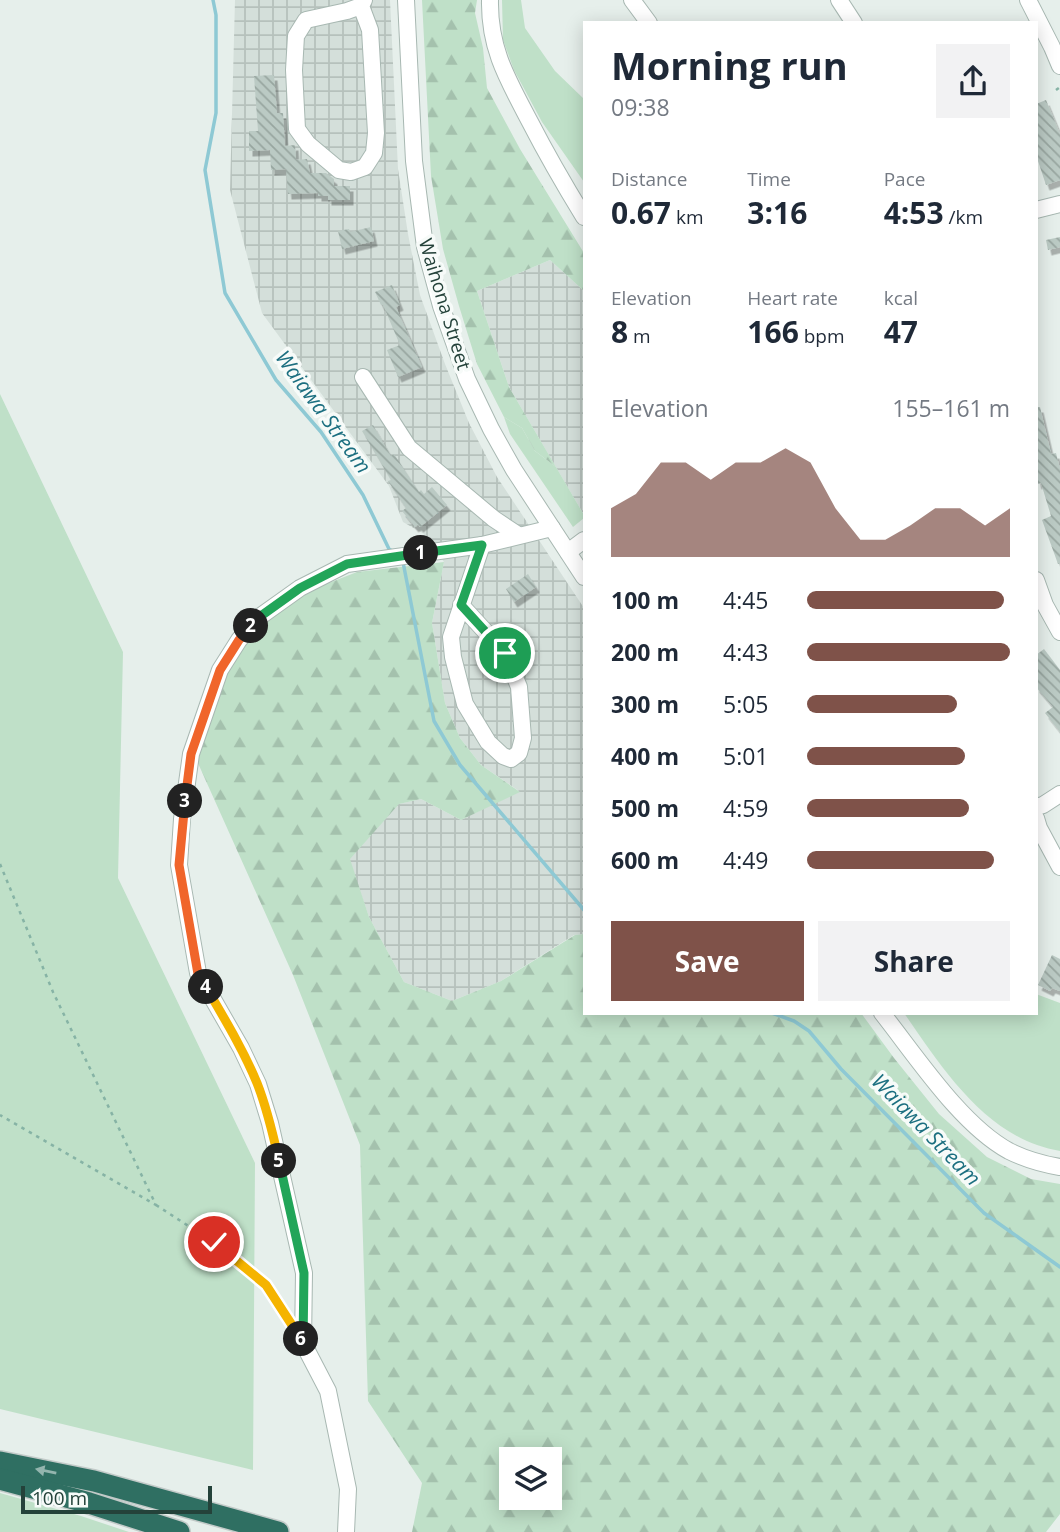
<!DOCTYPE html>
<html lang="en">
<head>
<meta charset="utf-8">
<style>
  :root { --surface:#fff; --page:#f2f2f3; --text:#1f2937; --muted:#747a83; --accent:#7f5249 }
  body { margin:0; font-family:"Open Sans",sans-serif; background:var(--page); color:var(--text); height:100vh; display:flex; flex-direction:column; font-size:26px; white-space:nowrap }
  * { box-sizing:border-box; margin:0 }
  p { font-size:23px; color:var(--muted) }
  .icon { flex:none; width:38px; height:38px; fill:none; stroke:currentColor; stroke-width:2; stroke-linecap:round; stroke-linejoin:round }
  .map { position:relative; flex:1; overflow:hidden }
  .side { position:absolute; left:583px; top:21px; width:455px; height:994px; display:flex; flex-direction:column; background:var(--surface); border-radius:0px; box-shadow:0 4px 18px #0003 }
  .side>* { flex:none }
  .buttons { position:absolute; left:499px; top:1447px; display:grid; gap:14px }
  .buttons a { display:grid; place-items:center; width:63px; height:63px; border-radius:0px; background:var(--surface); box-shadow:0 4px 18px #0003; font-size:35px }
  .scale { position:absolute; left:21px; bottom:18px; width:191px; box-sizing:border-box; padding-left:7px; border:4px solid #24423a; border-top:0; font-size:19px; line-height:24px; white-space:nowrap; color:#24423a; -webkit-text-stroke:5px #f7fbf9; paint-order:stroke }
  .pin { position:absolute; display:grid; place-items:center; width:60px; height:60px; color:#fff; margin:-30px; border:4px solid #fff; border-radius:50%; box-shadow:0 2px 7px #0007 }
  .km { position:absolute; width:35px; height:35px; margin:-18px; border-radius:50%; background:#222; color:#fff; font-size:19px; line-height:35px; text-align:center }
  .round { display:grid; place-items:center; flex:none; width:74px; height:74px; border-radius:0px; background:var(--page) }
  .overview { display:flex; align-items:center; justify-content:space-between; height:119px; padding:0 28px }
  h1 { font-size:38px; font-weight:700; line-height:52px }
  .figures { display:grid; grid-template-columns:repeat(3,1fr); gap:10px; height:119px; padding:7px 28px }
  .figures div { display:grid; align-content:center }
  .figures b { font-size:30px; font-weight:700 }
  .figures small { font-size:19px; font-weight:400 }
  .figures p { font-size:19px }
  .chart { height:196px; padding:14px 28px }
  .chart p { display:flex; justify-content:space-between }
  .chart svg { width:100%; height:126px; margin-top:7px; fill:var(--accent); opacity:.7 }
  .cta { display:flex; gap:14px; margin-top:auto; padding:14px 28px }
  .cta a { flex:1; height:80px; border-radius:0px; background:var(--accent); color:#fff; font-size:28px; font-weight:700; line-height:80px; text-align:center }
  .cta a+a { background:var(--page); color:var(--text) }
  ul { padding:0 28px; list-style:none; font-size:23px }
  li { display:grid; grid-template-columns:112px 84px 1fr; align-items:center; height:52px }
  li i { height:18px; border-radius:9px; background:var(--accent) }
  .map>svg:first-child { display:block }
  .industrial { fill:url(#industrial-grid) }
  .grass { fill:#bfe0c8 }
  .forest { fill:url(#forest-firs); fill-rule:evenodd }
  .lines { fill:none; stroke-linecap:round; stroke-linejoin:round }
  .stream { stroke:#8ec9d4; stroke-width:3.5 }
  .building { fill:url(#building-back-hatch); filter:url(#shadow) }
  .minor-casing { stroke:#a8b8b2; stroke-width:18 }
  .highway-casing { stroke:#c2cac8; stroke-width:24 }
  .path { stroke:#86b3a5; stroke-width:2.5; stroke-dasharray:3.5 5; stroke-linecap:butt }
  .minor { stroke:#fff; stroke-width:16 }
  .highway { stroke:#2f6f62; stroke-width:21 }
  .oneway { fill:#93b5ae }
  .split-1-casing { stroke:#fff; stroke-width:14 }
  .split-2-casing { stroke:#fff; stroke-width:14 }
  .split-3-casing { stroke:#fff; stroke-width:14 }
  .split-4-casing { stroke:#fff; stroke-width:14 }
  .split-5-casing { stroke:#fff; stroke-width:14 }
  .split-6-casing { stroke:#fff; stroke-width:14 }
  .split-7-casing { stroke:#fff; stroke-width:14 }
  .split-1 { stroke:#22a559; stroke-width:9 }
  .split-2 { stroke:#22a559; stroke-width:9 }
  .split-3 { stroke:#f0652b; stroke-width:9 }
  .split-4 { stroke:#f0652b; stroke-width:9 }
  .split-5 { stroke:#f5b400; stroke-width:9 }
  .split-6 { stroke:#22a559; stroke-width:9 }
  .split-7 { stroke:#f5b400; stroke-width:9 }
  .labels { text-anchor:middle; stroke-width:7; stroke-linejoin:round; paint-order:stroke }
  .street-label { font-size:19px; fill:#24423a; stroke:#f7fbf9 }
  .water-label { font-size:21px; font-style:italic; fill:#1c6f80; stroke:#f7fbf9 }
</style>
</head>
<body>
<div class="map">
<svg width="1060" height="1532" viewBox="0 0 1060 1532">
  <defs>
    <pattern id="industrial-grid" width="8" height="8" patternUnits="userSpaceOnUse" patternTransform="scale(1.75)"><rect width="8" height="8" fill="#d4dfda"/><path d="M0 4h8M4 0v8" fill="none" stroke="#b6c1bc"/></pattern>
    <pattern id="forest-firs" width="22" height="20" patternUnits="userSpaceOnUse" patternTransform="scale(1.75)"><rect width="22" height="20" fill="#bfe0c8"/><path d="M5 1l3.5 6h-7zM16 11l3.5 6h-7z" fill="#a4c1ad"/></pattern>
    <pattern id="building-back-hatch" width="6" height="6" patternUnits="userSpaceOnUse" patternTransform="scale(1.75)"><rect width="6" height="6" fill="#bbcac4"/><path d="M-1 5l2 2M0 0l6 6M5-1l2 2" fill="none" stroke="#98a6a0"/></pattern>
    <filter id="shadow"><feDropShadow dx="3.5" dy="5.5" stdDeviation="0" flood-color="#0004"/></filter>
  </defs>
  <rect width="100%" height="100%" fill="#e6efeb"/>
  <!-- industrial -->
  <g class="industrial">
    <polygon points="235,0 390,0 398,169 408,234 420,295 445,364 469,423 497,477 584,608 584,934 574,935 501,981 452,1001 404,982 369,917 349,859 398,804 421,799 461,820 519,791 481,765 460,738 445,703 432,623 444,562 424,534 403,522 389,486 262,313 230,190"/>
    <polygon points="550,260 584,291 584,515 509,387 477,291"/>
  </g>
  <!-- grass -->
  <g class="grass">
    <polygon points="502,0 521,0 525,28 555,71 584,99 584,182 542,122 514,70 503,40"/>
    <polygon points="0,394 123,652 118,878 255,1163 253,1470 0,1409"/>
    <polygon points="504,417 522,428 535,451 556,467 584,515 584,518 573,527 510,434"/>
    <path d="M1036,994l24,9v148c-73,-12 -117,-82 -156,-138h132z"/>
    <polygon points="0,1493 81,1516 129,1532 0,1532"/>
  </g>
  <!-- forest -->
  <g class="forest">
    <polygon points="422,0 477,0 475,13 483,48 487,88 520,149 584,253 584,291 550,260 477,291 509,387 556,467 535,451 522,428 504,417 477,364 459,306 443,249 431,176"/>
    <path d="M444,562l-12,61 13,80 15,35 21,27 39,27 -59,28 -40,-21 -22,5 -49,55 19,58 35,65 48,19 49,-20 74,-46 9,-1v79h277l33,45 45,56 48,43 44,22 29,5v330l-14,18h-634l10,-49 -54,-82 -8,-256 -67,-170 -96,-214 29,-90 23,-35 29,-25 43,-25 36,-14zM511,1460h39v38h-39z"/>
  </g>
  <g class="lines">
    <!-- stream -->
    <g class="stream">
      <polyline points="213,0 216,15 216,113 205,170 225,293 276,380 321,432 363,495 389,549 394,552"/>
      <polyline points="403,562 434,721 460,765 584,910"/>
      <polyline points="772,1013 794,1021 809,1031 841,1069 984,1213 1060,1267"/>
    </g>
  </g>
  <!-- building -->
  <g class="building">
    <polygon points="274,75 277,113 283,113 285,146 295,145 296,160 307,159 310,173 326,173 334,179 334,186 350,186 350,200 328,200 328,196 318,196 318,193 288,194 286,169 271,170 270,150 249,151 249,131 258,131 254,76"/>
    <polygon points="1046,100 1060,134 1060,180 1046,185 1036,155 1036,104"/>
    <polygon points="371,227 374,241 342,249 338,231 349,229 350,232"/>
    <polygon points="1060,237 1060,247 1048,250 1046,240"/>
    <polygon points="392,285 400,305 396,307 422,367 398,377 387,350 400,345 383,305 381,305 375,292"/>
    <polygon points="1036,407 1040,407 1051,454 1056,453 1060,469 1060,564 1058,564 1042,520 1051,516 1041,483 1038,484 1036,475"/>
    <polygon points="373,425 391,456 394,454 419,492 421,490 424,494 432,487 447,505 420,527 418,525 415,527 402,511 406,508 388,481 391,480 362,431"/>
    <polygon points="528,574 536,587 514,602 506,589"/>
    <polygon points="1044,649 1060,670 1060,732 1045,713 1053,707 1036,687 1036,655"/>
    <polygon points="1052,955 1060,959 1060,991 1052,988 1050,991 1038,985"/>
  </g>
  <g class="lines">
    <!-- minor casing -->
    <g class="minor-casing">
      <g id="minor">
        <polyline points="406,0 414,161 425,247 441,306 467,379 491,429 514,470 584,577"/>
        <path d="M490,0c-1,49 18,80 40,122 17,33 35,64 54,95"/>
        <polyline points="632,0 649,23"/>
        <polyline points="839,0 854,23"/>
        <polyline points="1028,0 1052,47 1060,66"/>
        <polyline points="361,6 370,30 376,133 374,153 365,167 351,172 339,170 308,144 297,129 294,70 296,36 306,20 347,11 361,6 364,0"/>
        <polyline points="1036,210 1060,204"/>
        <polyline points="363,377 409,448 494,519 518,535"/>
        <polyline points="568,552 584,540"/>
        <polyline points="1036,580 1045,605 1060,632"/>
        <polyline points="461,605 505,653 519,687 523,738 519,753 511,759 503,756 488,742 465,704 453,657 451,637 482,545"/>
        <polyline points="1036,807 1043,805 1060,794"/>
        <polyline points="1036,818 1039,828 1060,867"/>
        <path d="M882,1013c34,43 79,112 127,138 16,8 33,13 51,16"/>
        <polyline points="346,1532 348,1489 328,1391 303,1343 304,1273 270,1123 258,1084 241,1048 198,973 179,865 182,819 191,754 220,670 239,640 258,618 300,588 347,564 482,545 552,528"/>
      </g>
    </g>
    <!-- highway casing -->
    <g class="highway-casing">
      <g id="highway">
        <polyline points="0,1462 94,1481 278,1532"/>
        <polyline points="0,1479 89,1503 179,1532"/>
      </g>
    </g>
    <!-- path -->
    <g class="path">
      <polyline points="1056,90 1060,87"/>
      <polyline points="0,864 53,992 156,1205 0,1115"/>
      <polyline points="156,1205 213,1242 266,1285 288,1320"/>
    </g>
    <!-- minor -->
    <use href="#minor" class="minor"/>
    <!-- highway -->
    <use href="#highway" class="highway"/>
  </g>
  <!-- one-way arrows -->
  <defs><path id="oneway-solid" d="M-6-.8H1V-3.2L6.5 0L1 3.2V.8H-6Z" transform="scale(1.75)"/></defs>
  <use class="oneway" href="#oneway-solid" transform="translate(46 1471) rotate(-169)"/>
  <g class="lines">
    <!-- split-1 casing -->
    <g class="split-1-casing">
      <polyline id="split-1" points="421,553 482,545 461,605 505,653"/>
    </g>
    <!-- split-2 casing -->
    <g class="split-2-casing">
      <polyline id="split-2" points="251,626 258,618 300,588 347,564 421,553"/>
    </g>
    <!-- split-3 casing -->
    <g class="split-3-casing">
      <polyline id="split-3" points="185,801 191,754 220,670 239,640 251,626"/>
    </g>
    <!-- split-4 casing -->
    <g class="split-4-casing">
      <polyline id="split-4" points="185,801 179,865 198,974 206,987"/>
    </g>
    <!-- split-5 casing -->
    <g class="split-5-casing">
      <path id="split-5" d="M206,987c18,31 37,62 51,96 10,25 16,51 22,78"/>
    </g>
    <!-- split-6 casing -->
    <g class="split-6-casing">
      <polyline id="split-6" points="279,1161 304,1273 303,1343 301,1339"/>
    </g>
    <!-- split-7 casing -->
    <g class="split-7-casing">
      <polyline id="split-7" points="214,1242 266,1285 301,1339"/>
    </g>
    <!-- split-1 -->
    <use href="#split-1" class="split-1"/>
    <!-- split-2 -->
    <use href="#split-2" class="split-2"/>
    <!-- split-3 -->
    <use href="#split-3" class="split-3"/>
    <!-- split-4 -->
    <use href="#split-4" class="split-4"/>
    <!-- split-5 -->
    <use href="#split-5" class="split-5"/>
    <!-- split-6 -->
    <use href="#split-6" class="split-6"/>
    <!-- split-7 -->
    <use href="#split-7" class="split-7"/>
  </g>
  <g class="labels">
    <!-- street labels -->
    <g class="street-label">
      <text transform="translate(445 304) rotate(73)" y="7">Waihona Street</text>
    </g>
    <!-- water labels -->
    <g class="water-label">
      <text transform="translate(323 412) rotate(54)" y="7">Waiawa Stream</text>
      <text transform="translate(926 1130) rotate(46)" y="7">Waiawa Stream</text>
    </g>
  </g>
</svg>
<div class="buttons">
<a><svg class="icon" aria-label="layers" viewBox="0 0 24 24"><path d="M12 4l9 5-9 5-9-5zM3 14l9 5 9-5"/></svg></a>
</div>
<div class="scale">100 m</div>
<div class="pin" style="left:505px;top:653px;background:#1e9e55"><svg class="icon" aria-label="arrive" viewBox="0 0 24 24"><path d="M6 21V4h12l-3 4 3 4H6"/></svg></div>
<div class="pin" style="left:214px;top:1242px;background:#d93025"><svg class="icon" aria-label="check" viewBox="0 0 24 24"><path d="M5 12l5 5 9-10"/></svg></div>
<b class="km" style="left:421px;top:553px">1</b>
<b class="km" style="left:251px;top:626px">2</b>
<b class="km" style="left:185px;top:801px">3</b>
<b class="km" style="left:206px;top:987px">4</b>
<b class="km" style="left:279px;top:1161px">5</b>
<b class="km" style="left:301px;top:1339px">6</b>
<section class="side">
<div class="overview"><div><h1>Morning run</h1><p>09:38</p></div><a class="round"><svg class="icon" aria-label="share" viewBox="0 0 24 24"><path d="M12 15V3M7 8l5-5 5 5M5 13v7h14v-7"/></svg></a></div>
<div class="figures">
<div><p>Distance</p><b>0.67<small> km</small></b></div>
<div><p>Time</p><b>3:16</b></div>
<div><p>Pace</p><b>4:53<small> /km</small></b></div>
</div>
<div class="figures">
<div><p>Elevation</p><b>8<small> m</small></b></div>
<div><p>Heart rate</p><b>166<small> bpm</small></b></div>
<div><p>kcal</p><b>47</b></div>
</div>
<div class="chart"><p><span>Elevation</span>155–161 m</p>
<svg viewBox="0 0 160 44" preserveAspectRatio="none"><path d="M0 44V27L10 22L20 11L30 11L40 17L50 11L60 11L70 6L80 11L90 27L100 38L110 38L120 33L130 27L140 27L150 33L160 27V44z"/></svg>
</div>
<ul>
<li><b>100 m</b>4:45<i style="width:97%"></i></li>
<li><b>200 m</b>4:43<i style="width:100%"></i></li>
<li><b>300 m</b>5:05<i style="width:74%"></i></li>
<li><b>400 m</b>5:01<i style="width:78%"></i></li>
<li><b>500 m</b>4:59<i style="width:80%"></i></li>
<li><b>600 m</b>4:49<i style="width:92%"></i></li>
</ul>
<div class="cta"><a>Save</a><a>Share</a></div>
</section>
</div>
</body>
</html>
